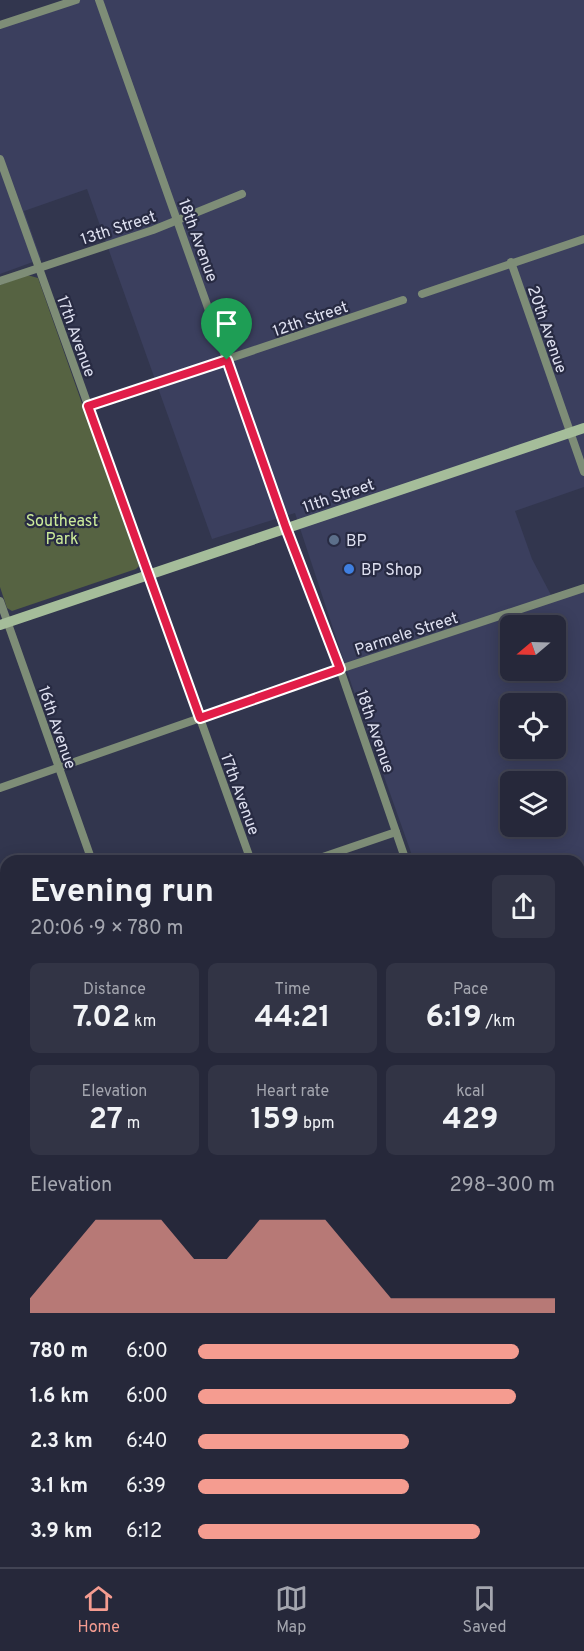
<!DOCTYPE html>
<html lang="en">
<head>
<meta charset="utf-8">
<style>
  :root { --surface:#26283a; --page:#323445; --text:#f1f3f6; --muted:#a4a6af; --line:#424454; --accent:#f59c90 }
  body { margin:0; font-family:Overpass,sans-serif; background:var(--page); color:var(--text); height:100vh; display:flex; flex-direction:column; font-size:22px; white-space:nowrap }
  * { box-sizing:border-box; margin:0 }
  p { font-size:20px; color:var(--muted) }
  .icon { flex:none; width:33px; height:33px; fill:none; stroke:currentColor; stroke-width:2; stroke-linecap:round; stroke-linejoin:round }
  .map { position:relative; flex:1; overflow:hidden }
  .drawer { position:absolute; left:0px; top:855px; width:585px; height:712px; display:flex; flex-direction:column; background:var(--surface); border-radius:18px 18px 0 0; box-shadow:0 3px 15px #0003,0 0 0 2px var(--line) }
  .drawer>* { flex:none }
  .needle { width:39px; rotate:251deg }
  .buttons { position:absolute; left:500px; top:615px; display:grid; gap:12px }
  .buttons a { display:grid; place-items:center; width:66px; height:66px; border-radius:9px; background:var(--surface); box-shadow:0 3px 15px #0003,0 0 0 2px var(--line); font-size:30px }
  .pin { position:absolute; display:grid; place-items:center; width:51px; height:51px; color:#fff; margin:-62px -26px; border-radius:50% 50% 50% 0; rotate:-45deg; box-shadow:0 0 6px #0007 }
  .pin .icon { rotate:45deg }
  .round { display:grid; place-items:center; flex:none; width:63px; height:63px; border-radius:9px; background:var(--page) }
  .head { display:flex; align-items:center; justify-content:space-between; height:102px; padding:0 30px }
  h1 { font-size:33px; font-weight:700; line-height:45px }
  .metrics { display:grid; grid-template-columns:repeat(3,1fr); gap:9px; height:102px; padding:6px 30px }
  .metrics div { display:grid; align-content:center; border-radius:9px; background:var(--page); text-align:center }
  .metrics b { font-size:30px; font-weight:700 }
  .metrics small { font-size:16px; font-weight:400 }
  .metrics p { font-size:16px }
  .chart { height:168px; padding:12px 30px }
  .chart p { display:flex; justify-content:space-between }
  .chart svg { width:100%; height:108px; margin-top:6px; fill:var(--accent); opacity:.7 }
  ul { padding:0 30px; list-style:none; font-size:20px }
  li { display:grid; grid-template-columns:96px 72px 1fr; align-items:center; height:45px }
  li i { height:15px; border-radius:8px; background:var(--accent) }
  .tabs { display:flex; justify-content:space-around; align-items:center; height:84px; border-top:2px solid var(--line); background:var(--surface); font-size:16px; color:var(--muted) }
  .tabs a { display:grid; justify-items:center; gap:3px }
  .tabs .active { color:var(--accent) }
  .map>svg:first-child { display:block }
  .built { fill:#3b3f5e; fill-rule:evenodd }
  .green { fill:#566342 }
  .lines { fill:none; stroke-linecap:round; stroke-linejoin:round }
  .minor { stroke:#7e8d77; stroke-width:8 }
  .tertiary { stroke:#7e8d77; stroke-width:9 }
  .secondary { stroke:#a5bd9a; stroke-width:10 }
  .route-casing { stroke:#fff; stroke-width:12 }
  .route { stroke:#e11d48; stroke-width:8 }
  .service-dot { fill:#5c6f8a; stroke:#282b43; stroke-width:2 }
  .shop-dot { fill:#3f7fe0; stroke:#282b43; stroke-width:2 }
  .labels { text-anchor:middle; stroke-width:4.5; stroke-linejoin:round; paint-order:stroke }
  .street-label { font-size:16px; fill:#dfe1f1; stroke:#282b43 }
  .park-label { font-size:16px; fill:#cdec9a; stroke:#282b43 }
  .poi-label { font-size:16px; fill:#dfe1f1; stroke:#282b43; text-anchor:start }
</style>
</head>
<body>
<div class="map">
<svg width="584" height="1567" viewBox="0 0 584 1567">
  <rect width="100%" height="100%" fill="#32364e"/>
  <!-- built -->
  <g class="built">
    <path d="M64,0h520v487l-69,24 17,48 19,36 33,-10v756l-5,-14v-466h-165l-62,-175 -57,-173 -83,26 -125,-350 -63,22 17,48 -41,15v-252zM510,626h45v44h-45zM510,704h45v44h-45zM510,782h45v44h-45z"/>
    <polygon points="0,1062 6,1079 6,1136 0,1138"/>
    <polygon points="6,1150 6,1229 0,1231 0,1152"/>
    <polygon points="6,1361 6,1556 0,1552 0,1363"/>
    <polygon points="43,1562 89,1562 91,1567 26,1567"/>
  </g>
  <!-- green -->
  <polygon class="green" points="27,275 38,278 139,566 136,569 12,611 7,608 0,587 0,285"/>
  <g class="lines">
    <!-- minor -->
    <g class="minor">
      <polyline points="99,0 286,528 340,669 406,861"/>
      <polyline points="0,25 76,0"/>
      <polyline points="0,159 251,861"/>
      <polyline points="511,262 584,472"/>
      <polyline points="0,281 153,230 242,194"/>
      <polyline points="422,294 584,239"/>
      <polyline points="88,406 403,300"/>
      <polyline points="0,601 92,861"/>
      <polyline points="0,788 340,669 584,588"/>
      <polyline points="311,861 396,832"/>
      <polyline points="0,964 6,962"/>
      <polyline points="0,1313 6,1330"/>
      <polyline points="579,1346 584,1360"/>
      <polyline points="0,1352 6,1350"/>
      <polyline points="579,1370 584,1368"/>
      <polyline points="342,1562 344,1567"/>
      <polyline points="499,1562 501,1567"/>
      <polyline points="0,1566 13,1562"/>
    </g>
    <!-- tertiary -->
    <g class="tertiary">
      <polyline points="579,949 584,947"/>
      <polyline points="0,1143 6,1141"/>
      <polyline points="579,1528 584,1527"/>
      <polyline points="465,1567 481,1562"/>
    </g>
    <!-- secondary -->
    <g class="secondary">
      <polyline points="0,625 584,428"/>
      <polyline points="0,1043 6,1060"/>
      <polyline points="187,1562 189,1567"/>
    </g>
  </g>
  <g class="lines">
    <!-- route casing -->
    <g class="route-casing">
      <polygon id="route" points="227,360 286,528 340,669 200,718 88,406"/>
    </g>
    <!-- route -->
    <use href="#route" class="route"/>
  </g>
  <!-- markers -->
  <circle class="service-dot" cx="334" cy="540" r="6"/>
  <circle class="shop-dot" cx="349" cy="569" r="6"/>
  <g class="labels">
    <!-- street labels -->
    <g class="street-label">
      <text transform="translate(118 227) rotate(-18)" y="6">13th Street</text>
      <text transform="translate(199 240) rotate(70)" y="6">18th Avenue</text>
      <text transform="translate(310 318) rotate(-19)" y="6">12th Street</text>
      <text transform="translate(548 329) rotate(71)" y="6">20th Avenue</text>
      <text transform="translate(77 336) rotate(70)" y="6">17th Avenue</text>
      <text transform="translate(338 495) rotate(-19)" y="6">11th Street</text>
      <text transform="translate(406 633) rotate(-18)" y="6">Parmele Street</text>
      <text transform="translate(58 727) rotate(71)" y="6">16th Avenue</text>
      <text transform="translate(376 731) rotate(71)" y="6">18th Avenue</text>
      <text transform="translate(241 794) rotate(70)" y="6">17th Avenue</text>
    </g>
    <!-- park labels -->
    <g class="park-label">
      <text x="62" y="526">Southeast<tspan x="62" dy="18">Park</tspan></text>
    </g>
    <!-- poi labels -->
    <g class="poi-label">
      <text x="346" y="546">BP</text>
      <text x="361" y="575">BP Shop</text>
    </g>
  </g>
</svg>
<div class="buttons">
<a><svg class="needle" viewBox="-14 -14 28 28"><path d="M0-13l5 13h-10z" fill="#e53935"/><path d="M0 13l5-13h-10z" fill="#a4a6af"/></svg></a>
<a><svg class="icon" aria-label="locate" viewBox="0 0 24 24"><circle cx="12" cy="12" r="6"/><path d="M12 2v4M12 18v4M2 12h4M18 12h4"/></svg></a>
<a><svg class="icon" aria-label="layers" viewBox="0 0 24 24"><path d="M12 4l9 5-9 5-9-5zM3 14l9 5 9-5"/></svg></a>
</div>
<div class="pin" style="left:227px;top:360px;background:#1e9e55"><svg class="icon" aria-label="arrive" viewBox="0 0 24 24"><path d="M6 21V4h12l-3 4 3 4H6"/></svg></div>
<section class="drawer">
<div class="head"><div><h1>Evening run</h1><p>20:06 · 9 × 780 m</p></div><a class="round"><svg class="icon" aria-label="share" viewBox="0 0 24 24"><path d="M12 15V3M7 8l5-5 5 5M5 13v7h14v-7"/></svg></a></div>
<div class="metrics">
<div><p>Distance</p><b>7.02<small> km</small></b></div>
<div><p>Time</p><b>44:21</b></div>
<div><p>Pace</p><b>6:19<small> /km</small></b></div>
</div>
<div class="metrics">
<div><p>Elevation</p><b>27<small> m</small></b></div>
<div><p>Heart rate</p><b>159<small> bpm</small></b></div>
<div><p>kcal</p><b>429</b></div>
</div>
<div class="chart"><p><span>Elevation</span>298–300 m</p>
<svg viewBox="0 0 160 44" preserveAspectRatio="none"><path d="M0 44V38L10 22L20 6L30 6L40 6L50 22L60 22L70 6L80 6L90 6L100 22L110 38L120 38L130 38L140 38L150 38L160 38V44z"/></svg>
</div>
<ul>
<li><b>780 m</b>6:00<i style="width:90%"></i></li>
<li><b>1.6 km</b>6:00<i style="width:89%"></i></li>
<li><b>2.3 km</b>6:40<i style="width:59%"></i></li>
<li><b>3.1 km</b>6:39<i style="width:59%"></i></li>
<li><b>3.9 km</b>6:12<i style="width:79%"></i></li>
</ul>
</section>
</div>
<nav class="tabs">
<a class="active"><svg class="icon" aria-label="home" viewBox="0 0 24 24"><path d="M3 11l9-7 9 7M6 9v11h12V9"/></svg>Home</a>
<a><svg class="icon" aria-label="map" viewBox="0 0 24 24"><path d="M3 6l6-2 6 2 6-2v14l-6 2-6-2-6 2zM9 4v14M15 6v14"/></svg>Map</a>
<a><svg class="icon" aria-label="saved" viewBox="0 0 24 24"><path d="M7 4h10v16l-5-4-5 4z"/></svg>Saved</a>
</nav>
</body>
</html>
